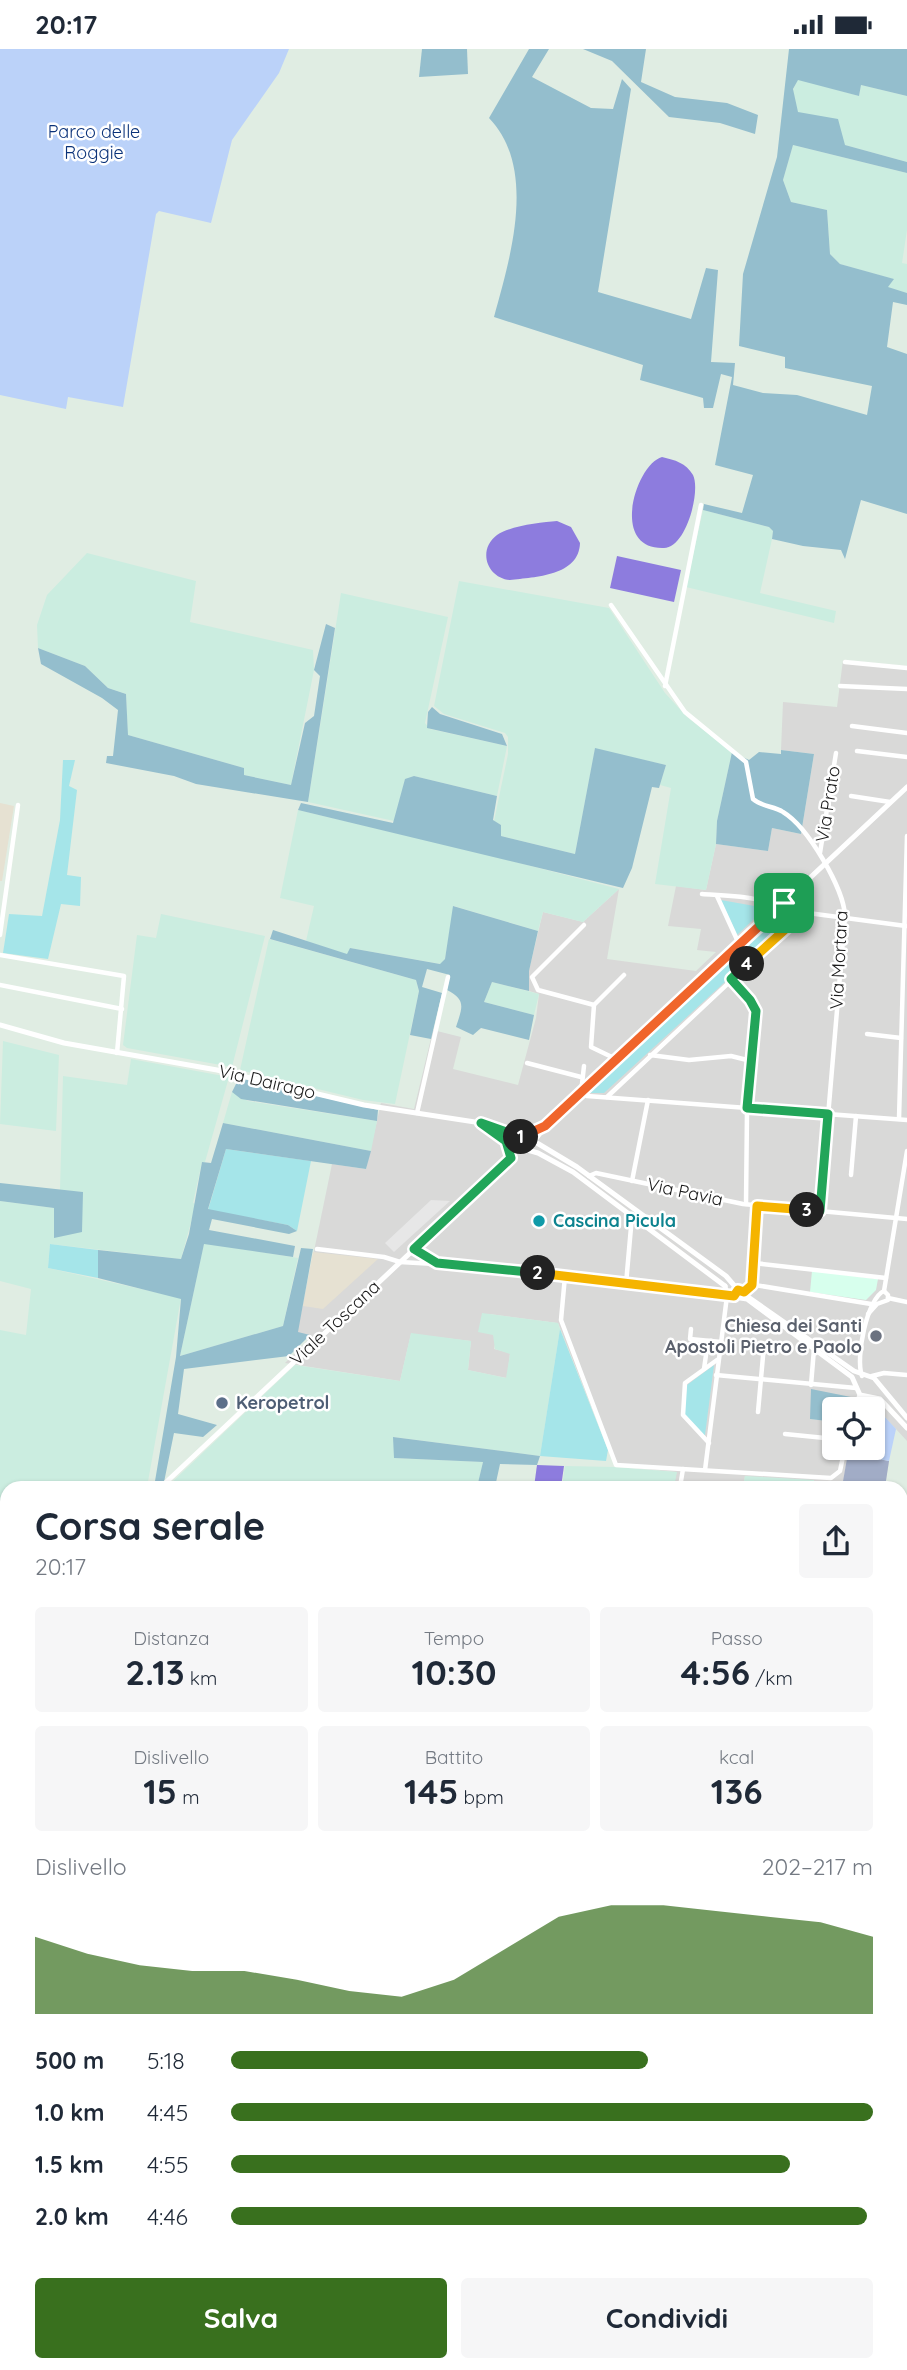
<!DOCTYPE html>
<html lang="it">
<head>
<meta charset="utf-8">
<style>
  :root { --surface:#fff; --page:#f6f6f7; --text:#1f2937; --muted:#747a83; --accent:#39701e }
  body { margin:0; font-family:Quicksand,sans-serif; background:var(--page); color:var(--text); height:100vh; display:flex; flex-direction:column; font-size:26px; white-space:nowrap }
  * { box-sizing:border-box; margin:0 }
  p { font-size:23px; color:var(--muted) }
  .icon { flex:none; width:38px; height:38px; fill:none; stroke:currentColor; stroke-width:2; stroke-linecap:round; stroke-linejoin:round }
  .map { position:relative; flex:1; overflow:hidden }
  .sheet { position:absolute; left:0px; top:1432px; width:908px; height:891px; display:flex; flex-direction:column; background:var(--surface); border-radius:21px 21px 0 0; box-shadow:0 2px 5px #0004 }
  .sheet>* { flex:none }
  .tools { position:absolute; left:822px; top:1348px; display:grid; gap:14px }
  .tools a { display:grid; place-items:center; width:63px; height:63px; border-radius:7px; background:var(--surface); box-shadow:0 2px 5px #0004; font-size:35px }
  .pin { position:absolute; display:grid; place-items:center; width:60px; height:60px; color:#fff; margin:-30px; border-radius:14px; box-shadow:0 4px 10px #0006 }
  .km { position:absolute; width:35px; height:35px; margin:-18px; border-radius:50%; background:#222; color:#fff; font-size:19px; line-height:35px; text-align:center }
  .round { display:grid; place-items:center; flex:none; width:74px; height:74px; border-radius:7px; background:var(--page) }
  .overview { display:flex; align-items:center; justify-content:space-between; height:119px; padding:0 35px }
  h1 { font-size:38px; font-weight:700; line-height:52px }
  .metrics { display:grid; grid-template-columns:repeat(3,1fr); gap:10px; height:119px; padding:7px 35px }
  .metrics div { display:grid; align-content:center; border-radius:7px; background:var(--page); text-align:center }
  .metrics b { font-size:35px; font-weight:700 }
  .metrics small { font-size:19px; font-weight:400 }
  .metrics p { font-size:19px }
  .chart { height:196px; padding:14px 35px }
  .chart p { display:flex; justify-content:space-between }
  .chart svg { width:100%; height:126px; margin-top:7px; fill:var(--accent); opacity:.7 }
  .primary-button { display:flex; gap:14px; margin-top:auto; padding:14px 35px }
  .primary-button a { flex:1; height:80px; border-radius:7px; background:var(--accent); color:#fff; font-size:28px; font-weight:700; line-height:80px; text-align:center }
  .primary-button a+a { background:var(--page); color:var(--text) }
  ul { padding:0 35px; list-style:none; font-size:23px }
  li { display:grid; grid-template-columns:112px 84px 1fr; align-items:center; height:52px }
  li i { height:18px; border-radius:9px; background:var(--accent) }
  .status { display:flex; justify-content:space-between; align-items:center; height:49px; padding:0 35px; background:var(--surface); direction:ltr }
  .status svg { height:19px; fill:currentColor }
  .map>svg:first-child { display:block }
  .residential { fill:#d9d9d8 }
  .industrial { fill:#e6e1d2 }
  .education { fill:#d7ffed }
  .farmland { fill:#cbede0 }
  .grass { fill:#a5e5e9 }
  .forest { fill:#94becd }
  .cemetery { fill:#a1acc6 }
  .park { fill:#bbd2f9 }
  .pitch { fill:#8d7cde }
  .parking { fill:#e7e7e7 }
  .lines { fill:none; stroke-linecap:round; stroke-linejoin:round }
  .minor { stroke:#fff; stroke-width:4.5 }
  .tertiary { stroke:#fff; stroke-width:5 }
  .split-1-casing { stroke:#fff; stroke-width:14 }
  .split-2-casing { stroke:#fff; stroke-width:14 }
  .split-3-casing { stroke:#fff; stroke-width:14 }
  .split-4-casing { stroke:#fff; stroke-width:14 }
  .split-5-casing { stroke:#fff; stroke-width:14 }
  .split-1 { stroke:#f0652b; stroke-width:9 }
  .split-2 { stroke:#22a559; stroke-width:9 }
  .split-3 { stroke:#f5b400; stroke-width:9 }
  .split-4 { stroke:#22a559; stroke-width:9 }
  .split-5 { stroke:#f5b400; stroke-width:9 }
  .culture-dot { fill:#0f9aa8; stroke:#fff; stroke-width:2.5 }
  .worship-dot { fill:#6b7280; stroke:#fff; stroke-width:2.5 }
  .service-dot { fill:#5c6f8a; stroke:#fff; stroke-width:2.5 }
  .labels { text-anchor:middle; stroke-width:5; stroke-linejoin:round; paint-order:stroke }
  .park-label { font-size:18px; fill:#0a3279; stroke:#fff }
  .street-label { font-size:18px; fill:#1b1b1b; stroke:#fff }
  .culture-label { font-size:18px; font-weight:bold; fill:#0d838f; stroke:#fff; text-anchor:start }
  .worship-label { font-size:18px; font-weight:bold; fill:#5b616d; stroke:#fff; text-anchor:end }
  .service-label { font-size:18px; font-weight:bold; fill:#4e5e75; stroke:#fff; text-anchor:start }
</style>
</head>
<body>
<div class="status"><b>20:17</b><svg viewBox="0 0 49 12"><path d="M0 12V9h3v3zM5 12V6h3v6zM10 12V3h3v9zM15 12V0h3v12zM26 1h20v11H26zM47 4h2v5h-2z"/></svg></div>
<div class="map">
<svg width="907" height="2321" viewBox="0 0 907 2321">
  <rect width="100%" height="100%" fill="#e0ede3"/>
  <!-- residential -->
  <g class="residential">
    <polygon points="843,611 907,617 907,1392 873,1355 856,1349 810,1370 835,1373 835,1398 849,1398 848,1404 889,1412 885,1438 833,1438 745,1427 743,1438 674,1438 676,1423 615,1417 558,1274 490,1265 496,1290 494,1300 510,1304 507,1329 468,1321 471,1292 411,1285 400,1332 285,1314 312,1287 297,1284 332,1115 366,1120 381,1054 414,1060 433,981 461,988 453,1020 518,1036 536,969 539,945 529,942 529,921 543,863 583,873 619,840 607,910 696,922 716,903 697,901 701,880 668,877 676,837 706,841 716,795 768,802 772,779 801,785 814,705 781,701 783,653 837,658"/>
    <polygon points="901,1555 907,1555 907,1812 901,1811"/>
  </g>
  <!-- industrial -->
  <g class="industrial">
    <polygon points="0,754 14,757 2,832 0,832"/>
    <polygon points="313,1203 378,1210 323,1260 303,1257"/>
  </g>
  <!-- education -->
  <polygon class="education" points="812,1222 878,1230 876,1241 866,1251 810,1243"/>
  <!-- farmland -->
  <g class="farmland">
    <polygon points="798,30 859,47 861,36 907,47 907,113 845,96 797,63 793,41"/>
    <polygon points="793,96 907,124 907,181 902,214 907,215 907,244 887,238 893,230 840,215 830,205 827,161 791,153 783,131"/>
    <polygon points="703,461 769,478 773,482 772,490 760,544 836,562 834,574 686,538"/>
    <polygon points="87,504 196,532 190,573 313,601 314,621 291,736 244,726 244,719 128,686 126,645 108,639 85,617 38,599 37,576 47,546"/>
    <polygon points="459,532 609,559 665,644 687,668 732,703 717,772 716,795 706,841 655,835 671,739 660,736 666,716 595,700 575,805 501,787 501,776 494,772 508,705 508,688 505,684 444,665 434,657"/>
    <polygon points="341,544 448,568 425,674 430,680 507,697 497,747 414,727 405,731 394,772 308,753"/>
    <polygon points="298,761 485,805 619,840 583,873 543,863 538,882 454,857 445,910 441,915 350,899 348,906 306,892 314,857 280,849"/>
    <polygon points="161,865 265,887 232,1018 127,999 123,996 137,886 156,889"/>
    <polygon points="269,890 416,931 419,942 395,1055 363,1051 240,1021"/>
    <polygon points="492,933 539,945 534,966 484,953"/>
    <polygon points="3,992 59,1006 56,1082 0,1075"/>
    <polygon points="131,1010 229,1028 205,1113 202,1113 193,1154 196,1155 181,1210 50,1195 48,1219 181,1249 147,1438 7,1438 7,1567 0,1566 0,1281 26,1286 31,1240 0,1232 0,1152 54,1159 54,1189 83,1143 60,1141 63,1027 127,1036"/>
    <polygon points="232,1043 248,1052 377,1072 371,1102 223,1074"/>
    <polygon points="204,1194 298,1209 283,1277 180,1307"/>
    <polygon points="482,1264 558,1274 560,1280 540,1407 394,1388 395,1409 483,1413 477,1438 167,1438 295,1316 400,1332 411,1284 471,1292 468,1321 506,1329 510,1305 495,1300 493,1286 478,1283"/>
    <polygon points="565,1417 614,1418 677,1423 674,1438 562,1438"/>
    <polygon points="745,1427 814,1431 814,1435 833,1437 743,1438"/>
    <polygon points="901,2038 907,2039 907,2181 901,2179"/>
    <polygon points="7,2104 7,2223 0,2222 0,2141"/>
    <polygon points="0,2238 7,2239 7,2315 126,2315 127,2321 0,2321"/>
    <polygon points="205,2315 358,2315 357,2321 228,2321"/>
    <polygon points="749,2315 822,2315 847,2321 748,2321"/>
  </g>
  <!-- grass -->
  <g class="grass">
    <polygon points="63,711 75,711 69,737 77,741 67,826 81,828 80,857 61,855 48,910 3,904 9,865 42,867 60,771"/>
    <polygon points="721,851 766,859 737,886"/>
    <polygon points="776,865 786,868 787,876 604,1044 585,1044"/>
    <polygon points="226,1100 311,1112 297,1182 288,1176 208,1161"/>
    <polygon points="50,1195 98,1201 98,1229 48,1219"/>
    <polygon points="560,1280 608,1401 606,1412 540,1407"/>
    <polygon points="714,1316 705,1386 704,1386 684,1365 687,1336"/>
    <polygon points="0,1596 7,1597 7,1770 0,1769"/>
  </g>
  <!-- forest -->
  <g class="forest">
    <polygon points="422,0 467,0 468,25 419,28"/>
    <path d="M529,0h20l-17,28 59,31 22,1 9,-30 9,10 -33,203 93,27 15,-51 12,2 -7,92 24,1 -2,22 30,8 34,2 70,20 5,-29 -87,-18v-11l-46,-11 4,-72 34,-117 12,-108h118v47l-46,-11 -2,11 -61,-16 -5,9 5,23 40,7 7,26 62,17v11l-114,-28 -10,35 8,22 36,8 3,44 10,10 54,15 -6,8 19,6v12l-14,-3 -6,45 20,7v160l-46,-14 -16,59 -4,-9 -38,-4 -31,-7 1,-8 -4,-4 -66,-17 1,-6 38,9 11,-38 -38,-10 17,-88 -11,-3 -8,34h-9l-1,-10 -63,-18 3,-15 -149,-48c16,-59 44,-148 -5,-199z"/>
    <polygon points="583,0 646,0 641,33 675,48 727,54 758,66 755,85 720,74 669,68 612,12"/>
    <polygon points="326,575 335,579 308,753 196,735 174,727 106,714 107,707 113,707 118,661 102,649 41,615 38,599 85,617 108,639 126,645 128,686 244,719 244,726 291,736 305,674 314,667 320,627 314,621"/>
    <polygon points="432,658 440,665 502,685 507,697 427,679 428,663"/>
    <polygon points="595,699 666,716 659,739 652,738 632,819 623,839 298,761 301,754 393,774 405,730 414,727 497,747 493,771 501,776 501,787 575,805"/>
    <polygon points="781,701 814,705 801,785 772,779 768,802 716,795 717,772 732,703 749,711 759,703 781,705"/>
    <path d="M453,857l85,25 -9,40v20l-37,-9 -8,20 50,13 -5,25 -48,-12 -8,7 -17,-8c6,-19 11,-27 -9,-37l3,-15 -23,-6 -5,18 20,6 -11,46 -21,-4 9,-44 -3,-11 -146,-41 3,-9 74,24 3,-6 90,16 5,-5z"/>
    <polygon points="239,1029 378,1061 377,1072 241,1050 232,1043"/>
    <polygon points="223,1074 371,1102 366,1120 226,1100 208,1160 288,1176 297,1182 289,1185 212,1170 209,1181 295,1197 293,1208 204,1195 180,1307 283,1277 301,1199 313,1200 298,1283 310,1286 289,1307 184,1320 178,1365 217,1376 203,1388 174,1384 163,1438 154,1438 176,1308 181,1250 98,1229 98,1201 181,1210 189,1185 202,1113 211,1114"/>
    <polygon points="0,1134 83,1143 82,1183 54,1189 54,1159 0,1152"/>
    <polygon points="811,1340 856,1349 851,1360 835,1360 835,1373 810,1370"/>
    <polygon points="393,1388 540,1407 537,1416 500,1415 495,1438 477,1438 483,1413 394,1409"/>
    <polygon points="0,1769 7,1770 7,1950 0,1949"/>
    <polygon points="589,2315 749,2315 748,2321 587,2321"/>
  </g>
  <!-- cemetery -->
  <polygon class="cemetery" points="848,1404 889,1412 885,1438 842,1438"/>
  <!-- park -->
  <g class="park">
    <polygon points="0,0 289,0 279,24 232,91 211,174 159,162 156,165 123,358 68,348 66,360 0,346"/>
    <polygon points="862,1353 873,1355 896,1380 889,1412 848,1404 849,1398 873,1398 873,1360 856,1360"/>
  </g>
  <!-- pitch -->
  <g class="pitch">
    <path d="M662,408c13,3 24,6 31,18 8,16 -7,73 -29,73 -55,2 -28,-84 -2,-91z"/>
    <path d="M557,472l14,6 9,16c-1,33 -45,34 -70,37 -23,-2 -33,-30 -13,-45 13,-9 44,-13 60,-14z"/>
    <polygon points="617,507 681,521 674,553 610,539"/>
    <polygon points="537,1416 564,1417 561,1438 534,1438"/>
  </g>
  <!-- parking -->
  <polygon class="parking" points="431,1151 450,1152 394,1203 385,1194"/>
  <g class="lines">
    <!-- minor -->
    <g class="minor">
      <path d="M611,556l74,107 61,50 7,37c9,8 21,7 30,13 25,15 61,77 62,104l-25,295"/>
      <polyline points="845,613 907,619"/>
      <polyline points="665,637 701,456"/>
      <polyline points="840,637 907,640"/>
      <polyline points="852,677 907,684"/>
      <polyline points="857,702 907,708"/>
      <polyline points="851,747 890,753"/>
      <polyline points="820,804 836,704"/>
      <path d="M702,845c29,2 75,0 92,30"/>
      <polyline points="717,847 739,895"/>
      <polyline points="784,854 800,867"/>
      <polyline points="800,867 808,864 906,877"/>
      <polyline points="584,876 532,928 538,941 594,956"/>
      <polyline points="0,886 18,756"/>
      <polyline points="0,906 124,927 117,1004"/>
      <polyline points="731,930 752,952 756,962 747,1062 746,1155"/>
      <polyline points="0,936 122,960"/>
      <polyline points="867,985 901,989"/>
      <polyline points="650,1006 689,1011 731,1007 751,1012"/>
      <polyline points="616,1010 591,998 594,956 624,926"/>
      <polyline points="527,1014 581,1028"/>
      <polyline points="584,1017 581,1044 587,1047 907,1071"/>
      <polyline points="607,1048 800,867"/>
      <polyline points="417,1064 448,928"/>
      <polyline points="899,1070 907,787"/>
      <polyline points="851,1126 856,1067"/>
      <polyline points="589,1127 596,1124 743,1155 907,1170"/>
      <polyline points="632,1132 648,1051"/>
      <polyline points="317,1200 384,1208 400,1213 488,1218 726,1246"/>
      <polyline points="414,1200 436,1213"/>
      <polyline points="754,1214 886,1229"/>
      <polyline points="565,1227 561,1271 616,1416 831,1429 840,1422 845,1398"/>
      <polyline points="626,1235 632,1167"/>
      <polyline points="752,1236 757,1157"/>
      <polyline points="884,1242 907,1102"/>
      <polyline points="744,1243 755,1236 871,1255"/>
      <polyline points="888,1249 907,1253"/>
      <polyline points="868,1265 877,1255 888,1251 888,1246 884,1242"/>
      <polyline points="691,1280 690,1290 721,1293"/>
      <polyline points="704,1320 708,1292"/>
      <polyline points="716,1326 856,1339"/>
      <path d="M862,1327c-7,-18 5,-78 22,-85"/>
      <polyline points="872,1327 884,1324 907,1326"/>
      <polyline points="811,1336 814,1300"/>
      <polyline points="853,1360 860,1346"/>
      <polyline points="758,1363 764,1296"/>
      <polyline points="785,1385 835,1390"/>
      <polyline points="709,1394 683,1366 685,1334 717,1311"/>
      <polyline points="705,1421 727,1247"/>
      <polyline points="680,1438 683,1420"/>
      <polyline points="901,1583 904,1567"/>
      <polyline points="901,1711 907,1712"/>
      <polyline points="901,1791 907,1792"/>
      <polyline points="901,1981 907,1958"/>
      <polyline points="0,2032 7,2032"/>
    </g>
    <!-- tertiary -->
    <g class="tertiary">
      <polyline points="0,976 64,994 217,1021 364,1056 475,1073 518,1087 527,1087 545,1077"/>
      <polyline points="486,1078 507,1094 511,1109"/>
      <polyline points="508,1086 524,1100 538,1104 573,1123 725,1237"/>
      <polyline points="532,1091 577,1118 726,1227 738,1241 854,1322 874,1329 907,1369"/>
      <polyline points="528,1101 545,1077 907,738"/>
      <polyline points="725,1237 727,1247 747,1250 852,1328 860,1346 880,1350 907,1379"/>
      <polyline points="161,1438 509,1111 524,1088"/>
      <polyline points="0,1592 7,1593"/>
      <polyline points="0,2119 7,2079"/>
    </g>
  </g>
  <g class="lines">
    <!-- split-1 casing -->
    <g class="split-1-casing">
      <polyline id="split-1" points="521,1088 545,1077 784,854"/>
    </g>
    <!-- split-2 casing -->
    <g class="split-2-casing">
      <polyline id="split-2" points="521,1088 481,1074 506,1092 511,1109 414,1200 437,1214 538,1224"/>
    </g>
    <!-- split-3 casing -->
    <g class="split-3-casing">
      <polyline id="split-3" points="538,1224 734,1247 738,1241 744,1243 752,1236 757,1157 807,1161"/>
    </g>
    <!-- split-4 casing -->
    <g class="split-4-casing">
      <polyline id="split-4" points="747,915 731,930 750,951 756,962 747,1059 828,1065 820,1162 807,1161"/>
    </g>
    <!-- split-5 casing -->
    <g class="split-5-casing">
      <polyline id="split-5" points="747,915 800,867 784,854"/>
    </g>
    <!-- split-1 -->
    <use href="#split-1" class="split-1"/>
    <!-- split-2 -->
    <use href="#split-2" class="split-2"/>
    <!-- split-3 -->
    <use href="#split-3" class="split-3"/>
    <!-- split-4 -->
    <use href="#split-4" class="split-4"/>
    <!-- split-5 -->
    <use href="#split-5" class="split-5"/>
  </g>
  <!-- markers -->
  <circle class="culture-dot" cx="539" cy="1172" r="7"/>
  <circle class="worship-dot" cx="876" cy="1287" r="7"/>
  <circle class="service-dot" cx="222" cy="1354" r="7"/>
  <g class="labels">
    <!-- park labels -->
    <g class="park-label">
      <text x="94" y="89">Parco delle<tspan x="94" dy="21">Roggie</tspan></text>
    </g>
    <!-- street labels -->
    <g class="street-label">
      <text transform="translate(828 755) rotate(-81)" y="6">Via Prato</text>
      <text transform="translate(839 911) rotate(-87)" y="6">Via Mortara</text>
      <text transform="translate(267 1033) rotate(13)" y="6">Via Dairago</text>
      <text transform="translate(685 1143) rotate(12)" y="6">Via Pavia</text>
      <text transform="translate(335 1274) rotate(-43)" y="6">Viale Toscana</text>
    </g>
    <!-- culture labels -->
    <g class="culture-label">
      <text x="553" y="1178">Cascina Picula</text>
    </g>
    <!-- worship labels -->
    <g class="worship-label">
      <text x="862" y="1283">Chiesa dei Santi<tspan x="862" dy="21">Apostoli Pietro e Paolo</tspan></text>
    </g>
    <!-- service labels -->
    <g class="service-label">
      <text x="236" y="1360">Keropetrol</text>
    </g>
  </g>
</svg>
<div class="tools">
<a><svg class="icon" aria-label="locate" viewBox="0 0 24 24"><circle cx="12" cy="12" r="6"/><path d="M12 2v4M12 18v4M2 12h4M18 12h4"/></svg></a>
</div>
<div class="pin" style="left:784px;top:854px;background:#1e9e55"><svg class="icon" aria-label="arrive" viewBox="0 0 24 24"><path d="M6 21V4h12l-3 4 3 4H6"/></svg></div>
<b class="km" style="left:521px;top:1088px">1</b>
<b class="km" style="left:538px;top:1224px">2</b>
<b class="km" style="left:807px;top:1161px">3</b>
<b class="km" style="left:747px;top:915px">4</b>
<section class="sheet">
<div class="overview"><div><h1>Corsa serale</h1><p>20:17</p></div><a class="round"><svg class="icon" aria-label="share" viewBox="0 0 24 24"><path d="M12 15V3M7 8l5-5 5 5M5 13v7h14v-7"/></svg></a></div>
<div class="metrics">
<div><p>Distanza</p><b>2.13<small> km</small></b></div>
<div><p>Tempo</p><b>10:30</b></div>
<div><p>Passo</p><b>4:56<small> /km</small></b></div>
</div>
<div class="metrics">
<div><p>Dislivello</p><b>15<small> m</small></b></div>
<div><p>Battito</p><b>145<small> bpm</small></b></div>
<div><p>kcal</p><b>136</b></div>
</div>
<div class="chart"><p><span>Dislivello</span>202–217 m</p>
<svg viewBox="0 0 160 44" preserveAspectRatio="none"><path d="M0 44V17L10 23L20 27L30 29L40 29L50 32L60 36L70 38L80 32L90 21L100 10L110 6L120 6L130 8L140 10L150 12L160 17V44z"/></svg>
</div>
<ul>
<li><b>500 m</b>5:18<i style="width:65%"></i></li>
<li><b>1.0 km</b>4:45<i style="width:100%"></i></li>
<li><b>1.5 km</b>4:55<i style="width:87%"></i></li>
<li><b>2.0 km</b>4:46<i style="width:99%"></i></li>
</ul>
<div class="primary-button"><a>Salva</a><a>Condividi</a></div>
</section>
</div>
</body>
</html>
